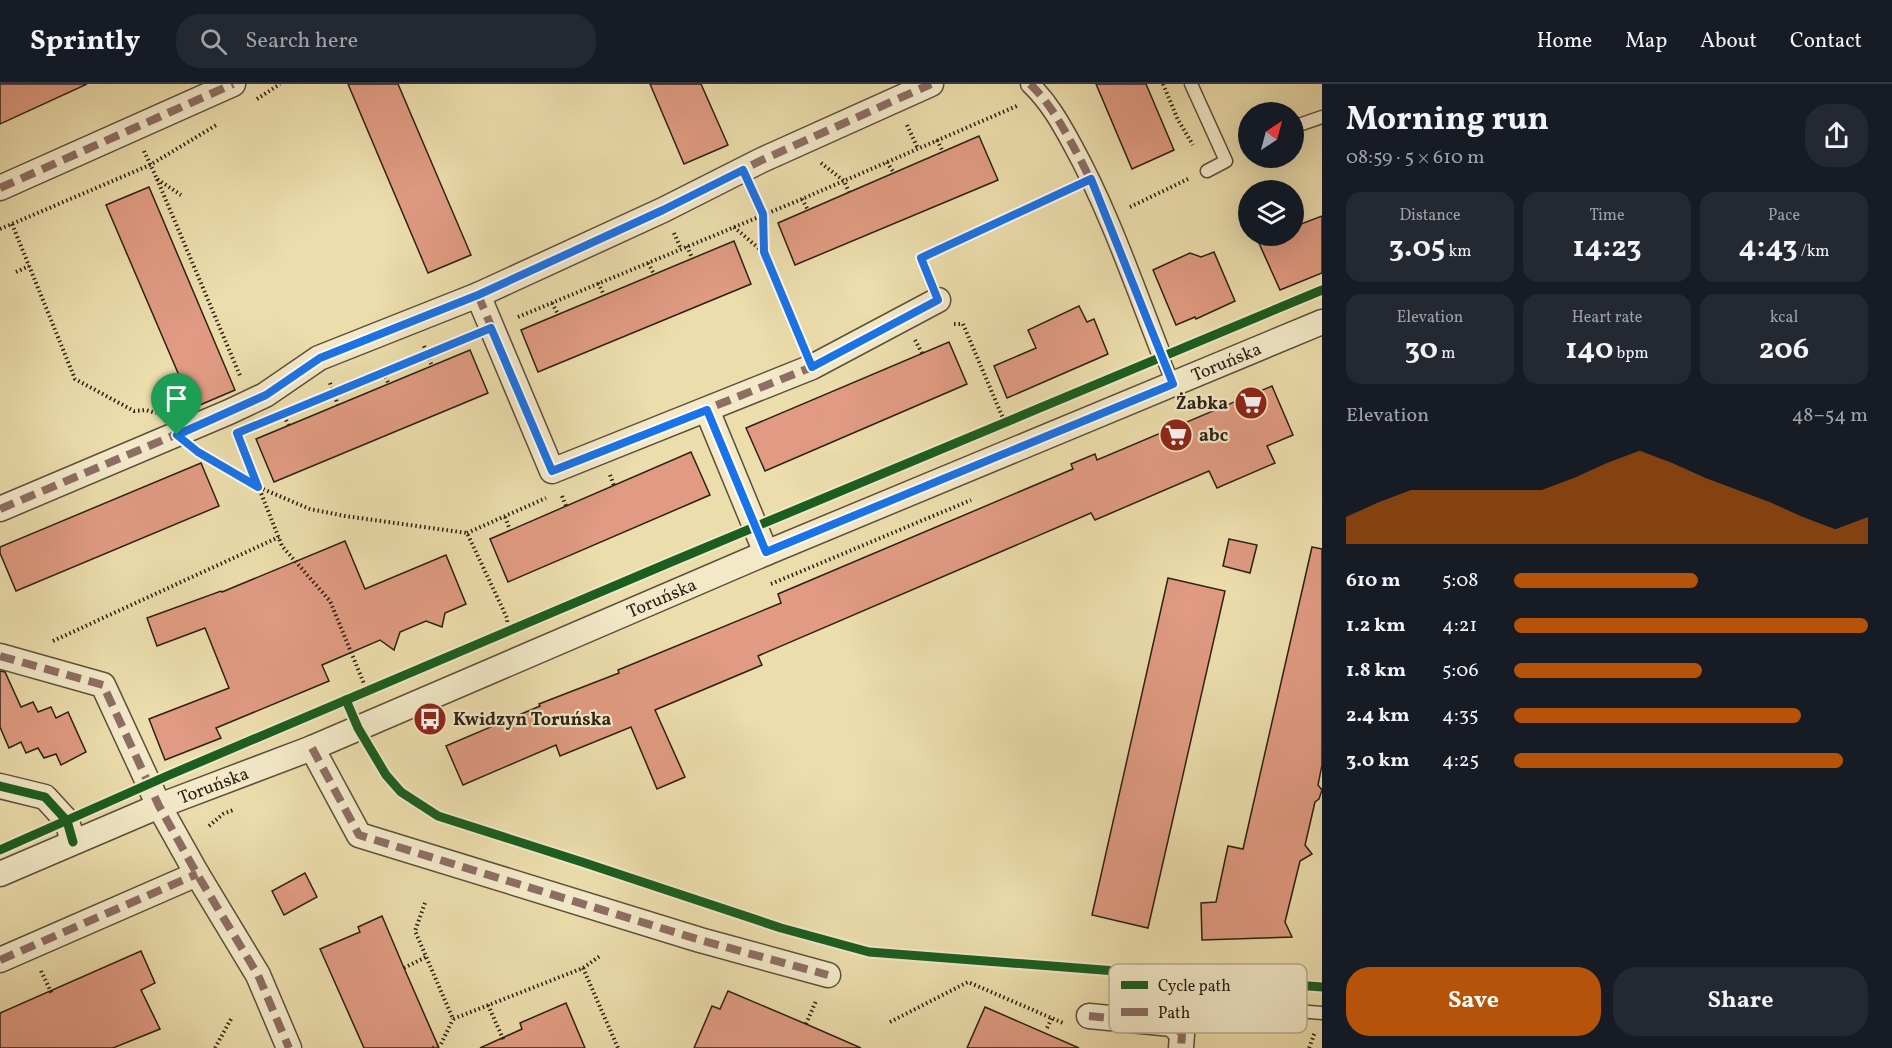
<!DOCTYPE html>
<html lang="en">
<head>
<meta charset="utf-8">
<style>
  :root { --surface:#171b24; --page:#242831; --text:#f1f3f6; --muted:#9ea1a6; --line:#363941; --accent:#b45309 }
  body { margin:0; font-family:Vollkorn,serif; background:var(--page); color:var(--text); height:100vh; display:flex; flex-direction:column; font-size:22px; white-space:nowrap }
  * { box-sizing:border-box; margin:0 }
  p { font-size:20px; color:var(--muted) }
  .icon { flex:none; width:33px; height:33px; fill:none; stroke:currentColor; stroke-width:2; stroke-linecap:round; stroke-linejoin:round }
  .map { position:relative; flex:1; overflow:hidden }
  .details { display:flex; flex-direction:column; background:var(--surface); width:570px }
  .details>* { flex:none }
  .needle { width:39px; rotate:36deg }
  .fabs { position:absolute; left:1238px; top:18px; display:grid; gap:12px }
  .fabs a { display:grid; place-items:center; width:66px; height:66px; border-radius:50%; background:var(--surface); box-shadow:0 6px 24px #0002; font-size:30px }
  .pin { position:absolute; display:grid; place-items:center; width:51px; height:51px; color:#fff; margin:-62px -26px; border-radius:50% 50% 50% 0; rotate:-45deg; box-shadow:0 0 6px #0007 }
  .pin .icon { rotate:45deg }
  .round { display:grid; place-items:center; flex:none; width:63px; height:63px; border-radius:24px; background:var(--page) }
  .head { display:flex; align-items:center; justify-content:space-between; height:102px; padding:0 24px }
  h1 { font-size:33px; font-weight:700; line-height:45px }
  .stats { display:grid; grid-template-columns:repeat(3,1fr); gap:9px; height:102px; padding:6px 24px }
  .stats div { display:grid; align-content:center; border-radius:15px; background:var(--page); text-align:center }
  .stats b { font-size:30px; font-weight:700 }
  .stats small { font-size:16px; font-weight:400 }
  .stats p { font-size:16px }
  .chart { height:168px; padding:12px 24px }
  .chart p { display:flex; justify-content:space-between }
  .chart svg { width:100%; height:108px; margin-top:6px; fill:var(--accent); opacity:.7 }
  .cta { display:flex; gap:12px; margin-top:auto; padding:12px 24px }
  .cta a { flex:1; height:69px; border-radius:24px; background:var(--accent); color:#fff; font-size:24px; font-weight:700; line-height:69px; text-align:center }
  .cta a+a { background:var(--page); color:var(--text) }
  ul { padding:0 24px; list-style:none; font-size:20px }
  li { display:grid; grid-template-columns:96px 72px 1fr; align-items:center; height:45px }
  li i { height:15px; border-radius:8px; background:var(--accent) }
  header { display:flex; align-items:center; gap:36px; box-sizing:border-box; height:84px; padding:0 30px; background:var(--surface); border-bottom:2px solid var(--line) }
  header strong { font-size:28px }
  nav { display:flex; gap:33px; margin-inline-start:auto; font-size:21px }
  .search { width:420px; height:54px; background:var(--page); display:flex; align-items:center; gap:15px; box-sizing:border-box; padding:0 21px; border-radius:24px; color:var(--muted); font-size:22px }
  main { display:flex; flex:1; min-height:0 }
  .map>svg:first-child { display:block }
  .building { fill:#e09b82; stroke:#2c2114; stroke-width:1.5 }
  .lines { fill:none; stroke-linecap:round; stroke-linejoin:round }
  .service-casing { stroke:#5c503a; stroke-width:15 }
  .pedestrian-casing { stroke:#5c503a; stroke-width:21 }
  .minor-casing { stroke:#5c503a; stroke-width:27 }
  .path { stroke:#2c2114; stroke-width:4; stroke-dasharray:1.5 3; stroke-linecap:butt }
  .service { stroke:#f3e9c9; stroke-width:12 }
  .pedestrian { stroke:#f3e9c9; stroke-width:18 }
  .minor { stroke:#f3e9c9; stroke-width:24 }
  .quiet { stroke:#8d6e63; stroke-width:8; stroke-dasharray:15 8; stroke-linecap:butt }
  .cycleway-casing { stroke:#f3e9c9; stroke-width:13 }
  .cycleway { stroke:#1b5e20; stroke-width:9 }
  .route-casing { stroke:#fff; stroke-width:12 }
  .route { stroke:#1a73e8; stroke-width:8 }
  .labels { text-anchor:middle; stroke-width:4.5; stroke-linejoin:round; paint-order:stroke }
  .street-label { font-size:18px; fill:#2c2114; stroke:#f3e9c9 }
  .poi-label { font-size:18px; font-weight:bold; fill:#2c2114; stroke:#f3e9c9; text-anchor:start }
  .key { fill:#f3e9c9; stroke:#b7ad93; stroke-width:1.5 }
  .key-label { font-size:16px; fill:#2c2114 }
</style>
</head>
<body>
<header>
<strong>Sprintly</strong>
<div class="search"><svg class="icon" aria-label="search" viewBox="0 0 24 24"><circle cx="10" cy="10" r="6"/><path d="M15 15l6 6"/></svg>Search here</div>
<nav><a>Home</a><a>Map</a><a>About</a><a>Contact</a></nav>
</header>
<main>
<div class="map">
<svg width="1322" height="964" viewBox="0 0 1322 964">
  <rect width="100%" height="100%" fill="#ecddac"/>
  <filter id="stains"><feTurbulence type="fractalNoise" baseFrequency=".00333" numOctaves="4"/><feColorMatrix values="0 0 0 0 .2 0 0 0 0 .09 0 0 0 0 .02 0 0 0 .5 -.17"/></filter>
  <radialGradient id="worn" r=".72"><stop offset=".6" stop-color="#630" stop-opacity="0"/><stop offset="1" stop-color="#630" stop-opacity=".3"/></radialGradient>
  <!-- building -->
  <g class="building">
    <polygon points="0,0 87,0 0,40"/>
    <polygon points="348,0 398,0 471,171 428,189"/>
    <polygon points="650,0 701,0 728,61 684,80"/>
    <polygon points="1096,0 1146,0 1174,66 1132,85"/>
    <polygon points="979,52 998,96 795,181 778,139"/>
    <polygon points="149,103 235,306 193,324 106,121"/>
    <polygon points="1322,132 1322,189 1280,206 1258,157 1271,152 1293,152 1293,143"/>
    <polygon points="734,157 751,200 538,288 521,246"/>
    <polygon points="1214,168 1235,217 1196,235 1195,233 1176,241 1153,186 1190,169 1201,173"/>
    <polygon points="1079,222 1087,238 1094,235 1108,270 1007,314 994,282 1036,264 1028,246"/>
    <polygon points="949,258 967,300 765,387 746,344"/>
    <polygon points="470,266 488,309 274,398 256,355"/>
    <polygon points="1272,302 1293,351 1267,362 1275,379 1217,404 1209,387 1095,436 1091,429 758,572 762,581 655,626 685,693 657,705 631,643 560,672 556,661 463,701 446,662 540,622 539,620 619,589 618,586 781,519 778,510 1073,385 1071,380 1095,370 1097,376"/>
    <polygon points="691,368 710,411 508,498 490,455"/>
    <polygon points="201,379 219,422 16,507 0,469 0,463"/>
    <polygon points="1229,455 1257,461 1250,489 1223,482"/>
    <polygon points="345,457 365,505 446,471 466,520 445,529 442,543 426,537 400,548 394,566 380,556 322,581 329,597 216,644 221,654 165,676 149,635 229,604 205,544 157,562 147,534 221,507 222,508"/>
    <polygon points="1312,463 1322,465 1322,681 1318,701 1322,706 1319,715 1315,718 1305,761 1312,770 1300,777 1285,838 1292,853 1202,856 1201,819 1216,818 1228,762 1243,765"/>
    <polygon points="1168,494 1225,507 1148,844 1092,831"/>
    <polygon points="0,587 5,588 21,623 33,618 38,628 51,623 56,634 68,628 86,668 61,681 56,670 44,674 38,664 26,669 21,658 9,664 0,643"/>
    <polygon points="305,789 317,813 284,831 272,807"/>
    <polygon points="382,832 404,884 439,964 364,964 320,865 360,848 358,843"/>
    <polygon points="141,867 155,899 141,906 160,945 113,964 0,964 0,929"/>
    <polygon points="728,907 806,940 861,964 694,964 712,922 720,925"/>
    <polygon points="566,919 585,964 480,964 522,945 520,939"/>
    <polygon points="985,923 1079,964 967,964"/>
  </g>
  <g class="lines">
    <!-- service casing -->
    <g class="service-casing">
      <g id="service">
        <polyline points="1191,0 1226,77 1207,87"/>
        <polyline points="1293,43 1322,33"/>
        <polyline points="1162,272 1173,300"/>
        <polyline points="1182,950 1213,920 1322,929"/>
      </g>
    </g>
    <!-- pedestrian casing -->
    <g class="pedestrian-casing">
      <path id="pedestrian" d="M1030,0c18,17 30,38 42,60 37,67 62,141 90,212"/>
    </g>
    <!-- minor casing -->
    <g class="minor-casing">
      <g id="minor">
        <polyline points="0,104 233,0"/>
        <polyline points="478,211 552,387 812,283 938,216"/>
        <polyline points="707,326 766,469"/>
        <polyline points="0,425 229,328 265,311 319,274 478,211 663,126 762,76 931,0"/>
        <polyline points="0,572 103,601 159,722 197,790 258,891 289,964"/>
        <polyline points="312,664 359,751 700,856 828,891"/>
        <polyline points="0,702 45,713 67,737 73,758"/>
        <path id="s1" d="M0,790l159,-68 153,-58 454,-195 556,-231"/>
        <polyline points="0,876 197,790"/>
        <polyline points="1089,932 1172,940 1182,950 1181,964"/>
      </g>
    </g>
    <!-- path -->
    <g class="path">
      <polyline points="1163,0 1178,36 1193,61"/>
      <polyline points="257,15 280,0"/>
      <polyline points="907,41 918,65"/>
      <polyline points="937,56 943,68"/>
      <polyline points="144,67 157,95 181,111"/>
      <polyline points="887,78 894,89"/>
      <polyline points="821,79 844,97 849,108"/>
      <polyline points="157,95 241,294"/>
      <polyline points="755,111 763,130 764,168 802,259"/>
      <polyline points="802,115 808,126"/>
      <polyline points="1130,123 1188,95"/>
      <polyline points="12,140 75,295 134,327 146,326 156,329"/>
      <polyline points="734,143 763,168"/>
      <polyline points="0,145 150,81 218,40"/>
      <polyline points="674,149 681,165"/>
      <polyline points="687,162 692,174"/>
      <polyline points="648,179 654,190"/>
      <polyline points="16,188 29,182"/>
      <polyline points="928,191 921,174 1069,105"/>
      <polyline points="598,199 604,211"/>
      <polyline points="1310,211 1322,206"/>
      <polyline points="552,219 558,230"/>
      <polyline points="518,233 802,115 1019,21"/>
      <polyline points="954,240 963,240 1005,339"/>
      <polyline points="915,256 922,269"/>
      <polyline points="424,262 432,282"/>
      <polyline points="383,289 389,300"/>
      <polyline points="330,299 338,321"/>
      <polyline points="299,324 466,255"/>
      <polyline points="284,332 289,342"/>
      <polyline points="238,351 282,462 330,517 367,607"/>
      <polyline points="201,369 258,403 310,425 345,432 467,449 507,534 508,547"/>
      <polyline points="610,391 614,402"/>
      <polyline points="562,412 566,422"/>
      <polyline points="505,433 510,446"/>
      <polyline points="467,449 546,414"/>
      <polyline points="771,500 971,416"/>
      <polyline points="53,557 279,453"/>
      <polyline points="281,643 412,588"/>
      <polyline points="209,742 223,730 233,726"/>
      <polyline points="425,819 415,847 453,935 583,884 600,872"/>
      <polyline points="404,884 426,873"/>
      <polyline points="583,884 618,964"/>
      <polyline points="41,887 52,910"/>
      <polyline points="488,921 504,957"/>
      <polyline points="890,938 968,898 1063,939"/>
      <polyline points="806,940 816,917"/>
      <polyline points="1047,944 1052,934"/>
      <polyline points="215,964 231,935"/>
      <polyline points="433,964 441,960 453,935"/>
      <polyline points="1309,964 1315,948"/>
    </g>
    <!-- service -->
    <use href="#service" class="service"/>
    <!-- pedestrian -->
    <use href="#pedestrian" class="pedestrian"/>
    <!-- minor -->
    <use href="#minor" class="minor"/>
    <!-- quiet -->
    <g class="quiet">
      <path d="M1030,0c18,17 30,38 42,60 37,67 62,141 90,212"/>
      <polyline points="0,104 233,0"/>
      <polyline points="478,211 552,387 812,283 938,216"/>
      <polyline points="707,326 766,469"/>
      <polyline points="0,425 229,328 265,311 319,274 478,211 663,126 762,76 931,0"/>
      <polyline points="0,572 103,601 159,722 197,790 258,891 289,964"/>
      <polyline points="312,664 359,751 700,856 828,891"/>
      <polyline points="0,876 197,790"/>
      <polyline points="1089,932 1172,940 1182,950 1181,964"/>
    </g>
    <!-- cycleway casing -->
    <g class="cycleway-casing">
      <g id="cycleway">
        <polyline points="346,616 358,644 386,691 401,708 438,732 582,778 781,844 869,868 1322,903"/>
        <polyline points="0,702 45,713 67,737 73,758"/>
        <polyline points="0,766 167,692 671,478 1322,206"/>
      </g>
    </g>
    <!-- cycleway -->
    <use href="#cycleway" class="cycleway"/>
  </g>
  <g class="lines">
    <!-- route casing -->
    <g class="route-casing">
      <polygon id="route" points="743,86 763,130 764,168 812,283 938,216 921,174 1091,95 1173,300 766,468 707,326 552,387 491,244 237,349 258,403 198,368 177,351 266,311 320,274 478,211 663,126"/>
    </g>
    <!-- route -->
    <use href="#route" class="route"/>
  </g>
  <!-- icons -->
  <defs>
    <g id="supermarket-disc" transform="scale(1.725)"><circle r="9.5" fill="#8f2418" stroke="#f3e9c9"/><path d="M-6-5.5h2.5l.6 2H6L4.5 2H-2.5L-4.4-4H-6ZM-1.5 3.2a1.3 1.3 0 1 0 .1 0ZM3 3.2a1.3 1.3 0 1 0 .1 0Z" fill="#fff"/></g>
    <g id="bus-disc" transform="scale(1.725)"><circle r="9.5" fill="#8f2418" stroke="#f3e9c9"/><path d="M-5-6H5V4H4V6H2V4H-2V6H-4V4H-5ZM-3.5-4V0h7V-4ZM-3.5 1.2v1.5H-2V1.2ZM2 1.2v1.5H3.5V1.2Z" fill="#fff"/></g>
  </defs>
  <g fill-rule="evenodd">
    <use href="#supermarket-disc" x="1251" y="319"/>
    <use href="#supermarket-disc" x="1176" y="351"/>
    <use href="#bus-disc" x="430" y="635"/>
  </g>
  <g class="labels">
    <!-- street labels -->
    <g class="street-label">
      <text dy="6" stroke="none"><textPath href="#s1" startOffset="1329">Toruńska</textPath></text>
      <text dy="6" stroke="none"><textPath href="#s1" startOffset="717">Toruńska</textPath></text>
      <text dy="6" stroke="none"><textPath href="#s1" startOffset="231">Toruńska</textPath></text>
    </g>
    <!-- poi labels -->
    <g class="poi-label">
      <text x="1228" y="325" text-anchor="end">Żabka</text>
      <text x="1199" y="357">abc</text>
      <text x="453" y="641">Kwidzyn Toruńska</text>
    </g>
  </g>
  <!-- legend -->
  <rect x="1109" y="880" width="198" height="69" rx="9" class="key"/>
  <rect x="1121" y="897" width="27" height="8" fill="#1b5e20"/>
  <rect x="1121" y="924" width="27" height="8" fill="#8d6e63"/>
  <g class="key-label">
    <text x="1158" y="907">Cycle path</text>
    <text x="1158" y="934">Path</text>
  </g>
  <rect width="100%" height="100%" filter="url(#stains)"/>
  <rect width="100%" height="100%" fill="url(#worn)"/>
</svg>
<div class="fabs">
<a><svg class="needle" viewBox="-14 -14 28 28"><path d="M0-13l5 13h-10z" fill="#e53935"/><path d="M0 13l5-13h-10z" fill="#9ea1a6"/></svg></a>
<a><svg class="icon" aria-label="layers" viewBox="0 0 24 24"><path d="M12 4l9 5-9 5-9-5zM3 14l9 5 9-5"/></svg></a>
</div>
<div class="pin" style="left:177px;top:351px;background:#1e9e55"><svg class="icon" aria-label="arrive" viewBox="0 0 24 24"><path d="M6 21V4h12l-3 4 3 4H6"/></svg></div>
</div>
<section class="details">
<div class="head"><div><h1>Morning run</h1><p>08:59 · 5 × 610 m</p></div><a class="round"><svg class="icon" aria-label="share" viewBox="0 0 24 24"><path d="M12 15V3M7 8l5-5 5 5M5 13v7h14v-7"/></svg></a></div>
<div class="stats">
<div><p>Distance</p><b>3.05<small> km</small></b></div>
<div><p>Time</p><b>14:23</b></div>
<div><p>Pace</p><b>4:43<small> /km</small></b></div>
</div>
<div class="stats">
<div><p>Elevation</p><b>30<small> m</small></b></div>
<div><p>Heart rate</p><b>140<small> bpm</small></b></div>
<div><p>kcal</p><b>206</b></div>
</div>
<div class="chart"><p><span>Elevation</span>48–54 m</p>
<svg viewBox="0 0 160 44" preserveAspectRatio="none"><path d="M0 44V33L10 27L20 22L30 22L40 22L50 22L60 22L70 17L80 11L90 6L100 11L110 17L120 22L130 27L140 33L150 38L160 33V44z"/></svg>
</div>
<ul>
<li><b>610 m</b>5:08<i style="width:52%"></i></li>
<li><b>1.2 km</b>4:21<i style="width:100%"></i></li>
<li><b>1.8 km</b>5:06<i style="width:53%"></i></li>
<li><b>2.4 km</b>4:35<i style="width:81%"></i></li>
<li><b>3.0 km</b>4:25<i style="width:93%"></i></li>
</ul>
<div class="cta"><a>Save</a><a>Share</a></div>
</section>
</main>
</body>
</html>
